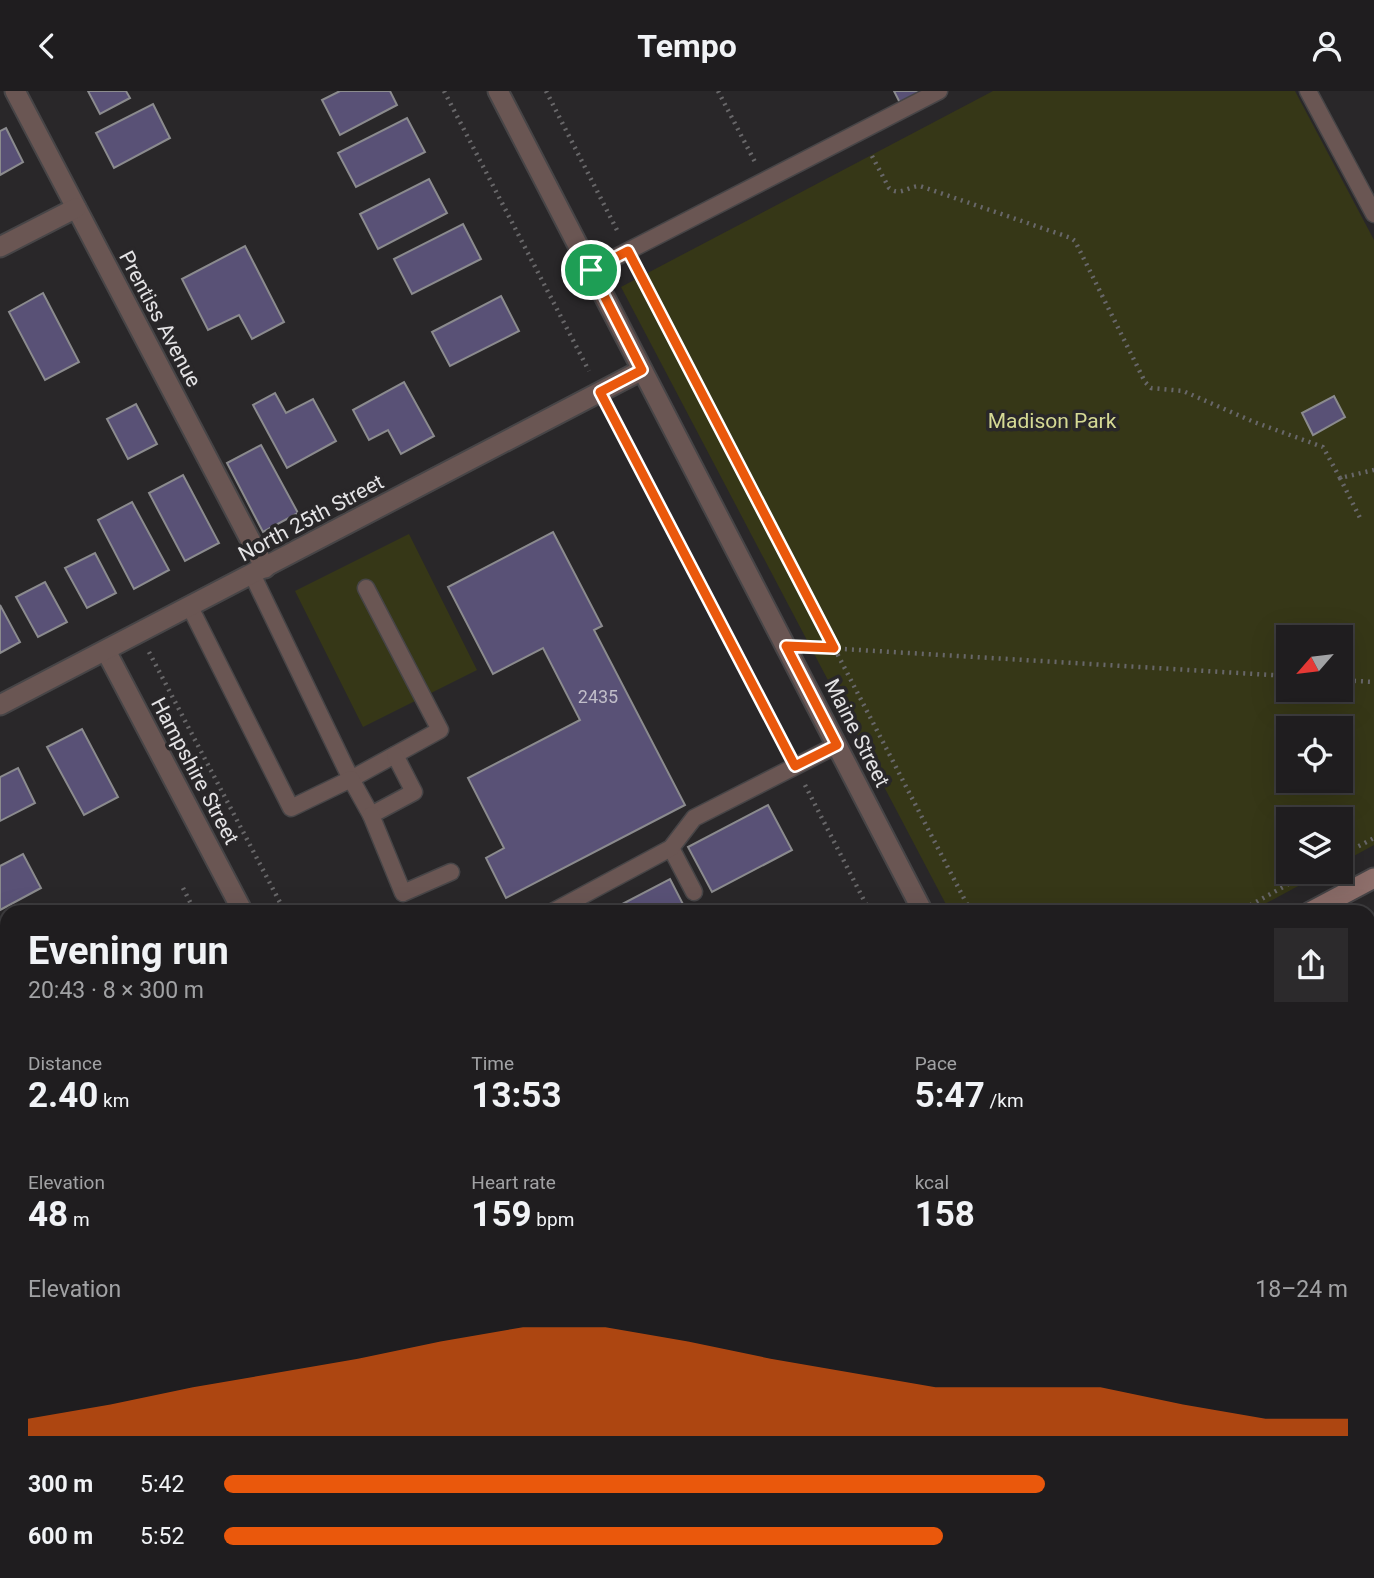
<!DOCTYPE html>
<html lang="en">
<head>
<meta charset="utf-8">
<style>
  :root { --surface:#1f1d1f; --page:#2c2a2c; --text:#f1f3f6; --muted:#a1a2a4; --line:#3c3b3d; --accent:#ea580c }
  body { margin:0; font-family:Roboto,sans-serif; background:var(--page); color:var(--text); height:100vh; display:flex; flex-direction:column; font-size:26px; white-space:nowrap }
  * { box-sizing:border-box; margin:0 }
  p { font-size:23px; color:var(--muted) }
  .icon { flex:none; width:38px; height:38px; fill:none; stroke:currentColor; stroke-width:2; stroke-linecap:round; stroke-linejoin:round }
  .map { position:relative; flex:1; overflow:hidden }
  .sheet { position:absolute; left:0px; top:814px; width:1376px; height:674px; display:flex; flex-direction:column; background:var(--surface); border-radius:21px 21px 0 0; box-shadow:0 7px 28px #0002,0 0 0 2px var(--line) }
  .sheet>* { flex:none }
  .needle { width:46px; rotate:242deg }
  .controls { position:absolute; left:1276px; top:534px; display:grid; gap:14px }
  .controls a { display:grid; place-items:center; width:77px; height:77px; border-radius:0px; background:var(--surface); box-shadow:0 7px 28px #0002,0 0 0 2px var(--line); font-size:35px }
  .pin { position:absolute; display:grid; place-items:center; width:60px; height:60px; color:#fff; margin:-30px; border:4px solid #fff; border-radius:50%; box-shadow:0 2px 7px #0007 }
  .round { display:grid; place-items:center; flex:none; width:74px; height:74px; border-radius:0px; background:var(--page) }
  .head { display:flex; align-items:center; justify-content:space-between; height:119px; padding:0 28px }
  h1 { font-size:38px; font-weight:700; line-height:52px }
  .figures { display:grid; grid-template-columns:repeat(3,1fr); gap:10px; height:119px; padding:7px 28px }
  .figures div { display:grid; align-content:center }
  .figures b { font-size:35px; font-weight:700 }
  .figures small { font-size:19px; font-weight:400 }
  .figures p { font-size:19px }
  .chart { height:196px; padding:14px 28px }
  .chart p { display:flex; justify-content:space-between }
  .chart svg { width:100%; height:126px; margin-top:7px; fill:var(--accent); opacity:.7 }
  ul { padding:0 28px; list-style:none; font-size:23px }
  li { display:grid; grid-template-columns:112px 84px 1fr; align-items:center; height:52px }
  li i { height:18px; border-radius:9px; background:var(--accent) }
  header { display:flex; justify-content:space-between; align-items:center; height:91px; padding:0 28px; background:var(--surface); font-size:32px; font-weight:700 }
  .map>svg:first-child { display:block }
  .green { fill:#363717; fill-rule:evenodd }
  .building { fill:#595176; stroke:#8b8b8e; stroke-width:2 }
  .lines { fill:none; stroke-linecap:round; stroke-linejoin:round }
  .service-casing { stroke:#474547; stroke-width:19 }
  .minor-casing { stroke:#474547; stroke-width:23 }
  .tertiary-casing { stroke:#474547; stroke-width:23 }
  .secondary-casing { stroke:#474547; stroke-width:23 }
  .path { stroke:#686769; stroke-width:4.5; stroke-dasharray:2 5; stroke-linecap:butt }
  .service { stroke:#6a5653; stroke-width:16 }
  .minor { stroke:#6a5653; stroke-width:19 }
  .tertiary { stroke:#6a5653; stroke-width:19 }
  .secondary { stroke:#8e6f6b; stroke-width:19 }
  .route-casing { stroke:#fff; stroke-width:14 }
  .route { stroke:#ea580c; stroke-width:9 }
  .labels { text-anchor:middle; stroke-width:7; stroke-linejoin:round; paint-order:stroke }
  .number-label { font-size:18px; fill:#c1bec9 }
  .street-label { font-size:21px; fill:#e4e3e5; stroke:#292729 }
  .park-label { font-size:21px; fill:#d5d994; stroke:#292729 }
</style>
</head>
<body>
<header><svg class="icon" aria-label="back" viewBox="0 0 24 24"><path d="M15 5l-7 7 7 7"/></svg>Tempo<svg class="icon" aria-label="person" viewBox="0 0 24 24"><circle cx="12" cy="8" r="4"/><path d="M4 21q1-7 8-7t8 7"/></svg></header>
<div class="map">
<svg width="1374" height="1487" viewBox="0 0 1374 1487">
  <rect width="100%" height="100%" fill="#292729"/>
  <!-- green -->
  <g class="green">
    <path d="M993,0h302l79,149v605l-33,18 -1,-44h-52v52l36,1 -74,40h-300l-329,-625zM1288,546h52v52h-52zM1288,637h52v53h-52z"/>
    <polygon points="409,443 477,579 363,636 295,500"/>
    <polygon points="596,1481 761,1481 748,1487 599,1487"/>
  </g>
  <!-- building -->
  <g class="building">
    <polygon points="88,0 126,0 130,7 100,23"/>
    <polygon points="340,0 390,0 397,14 340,44 322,9"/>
    <polygon points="894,0 922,0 900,12"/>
    <polygon points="153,13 170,47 114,77 96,42"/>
    <polygon points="407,27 425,61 356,96 338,62"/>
    <polygon points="6,37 23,71 0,84 0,40"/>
    <polygon points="429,88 447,122 378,158 360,123"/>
    <polygon points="463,133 481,168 412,203 394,168"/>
    <polygon points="245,155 284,231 252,248 239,224 208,239 182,188"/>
    <polygon points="43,202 79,271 45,289 9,221"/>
    <polygon points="501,205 519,240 450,275 432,241"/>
    <polygon points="404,291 434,345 401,363 388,339 369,349 353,319"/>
    <polygon points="275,302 286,322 313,308 336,350 287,377 253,314"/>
    <polygon points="1334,305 1345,326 1313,344 1302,322"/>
    <polygon points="136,313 157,353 128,368 107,328"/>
    <polygon points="261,354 298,422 263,441 227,372"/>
    <polygon points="183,384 219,452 185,470 149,402"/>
    <polygon points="132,411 169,479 134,498 98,429"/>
    <polygon points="553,441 602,535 594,539 685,714 506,807 486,767 504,757 468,687 580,629 543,557 493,583 448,496"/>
    <polygon points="95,462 116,502 87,517 65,477"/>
    <polygon points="45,491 67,531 38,546 16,506"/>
    <polygon points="0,514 20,551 0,562"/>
    <polygon points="82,638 118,706 84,724 47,656"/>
    <polygon points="18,677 35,712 0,730 0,686"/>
    <polygon points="768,714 792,759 712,801 688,756"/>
    <polygon points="23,763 41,797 0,819 0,775"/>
    <polygon points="670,788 687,821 607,821"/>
    <polygon points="1374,892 1374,944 1368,933 1368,895"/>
    <polygon points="7,1121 7,1164 0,1168 0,1124"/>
    <polygon points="1368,1293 1374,1303 1374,1313 1368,1316"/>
    <polygon points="1374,1345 1374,1386 1368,1389 1368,1348"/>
    <polygon points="7,1384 7,1403 0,1390 0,1388"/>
    <polygon points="0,1424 7,1437 7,1458 0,1462"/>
    <polygon points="456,1480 488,1480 491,1487 447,1487 446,1486"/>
    <polygon points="1111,1480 1107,1483 1110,1487 1034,1487 1031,1481"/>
  </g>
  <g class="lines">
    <!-- service casing -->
    <g class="service-casing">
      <g id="service">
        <polyline points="1308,0 1374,123"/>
        <polyline points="591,179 939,0"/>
        <polyline points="252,483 351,688 440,639 366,497"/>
        <polyline points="190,516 291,717 351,688 371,724 414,701 395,664"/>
        <polyline points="371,724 403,802 451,781"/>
        <polyline points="671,757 694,801"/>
        <polyline points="552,821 671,757 694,727 837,654"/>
        <polyline points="1368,986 1374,996"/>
      </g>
    </g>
    <!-- minor casing -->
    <g class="minor-casing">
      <g id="minor">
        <polyline points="15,0 265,477"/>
        <polyline points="0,156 76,117"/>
        <polyline points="106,560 243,821"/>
        <polyline points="0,614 642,279"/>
        <polyline points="0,944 7,958"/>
        <polyline points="588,1480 592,1487"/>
        <polyline points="1371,1487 1374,1486"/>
      </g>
    </g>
    <!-- tertiary casing -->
    <g class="tertiary-casing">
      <g id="tertiary">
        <polyline points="498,0 923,821"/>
        <polyline points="1269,1480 1272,1487"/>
      </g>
    </g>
    <!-- secondary casing -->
    <g class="secondary-casing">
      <g id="secondary">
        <polyline points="1310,821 1374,787"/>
        <polyline points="77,1487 89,1480"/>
      </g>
    </g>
    <!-- path -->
    <g class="path">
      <polyline points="444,0 589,280"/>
      <polyline points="546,0 619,143"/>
      <polyline points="718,0 755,71"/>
      <path d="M872,65l17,32c11,9 19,-2 31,-2l151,52 4,3 70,141 6,6 32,3 71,31 69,25 17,31 34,-8"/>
      <polyline points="638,178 971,821"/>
      <polyline points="611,322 786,658"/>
      <polyline points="1340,387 1361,429"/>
      <polyline points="810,556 1288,585"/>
      <polyline points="149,561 285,821"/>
      <polyline points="1340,589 1374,591"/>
      <polyline points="805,694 870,821"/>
      <polyline points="1340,765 1374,747"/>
      <polyline points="183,797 195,821"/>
      <polyline points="1238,821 1312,780"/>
      <polyline points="1368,839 1374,836"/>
      <polyline points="537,1480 540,1487"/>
      <polyline points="630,1480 634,1487"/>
      <polyline points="1212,1480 1216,1487"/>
      <polyline points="1327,1480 1331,1487"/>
    </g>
    <!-- service -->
    <use href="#service" class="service"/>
    <!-- minor -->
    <use href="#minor" class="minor"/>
    <!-- tertiary -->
    <use href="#tertiary" class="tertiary"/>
    <!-- secondary -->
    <use href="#secondary" class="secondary"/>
  </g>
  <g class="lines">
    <!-- route casing -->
    <g class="route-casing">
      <polygon id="route" points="628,160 834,557 786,555 837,654 795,675 600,301 642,279 591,179"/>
    </g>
    <!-- route -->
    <use href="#route" class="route"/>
  </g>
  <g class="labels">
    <!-- number labels -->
    <g class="number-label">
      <text x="598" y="612">2435</text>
    </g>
    <!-- street labels -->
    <g class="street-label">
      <text transform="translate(160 228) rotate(62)" y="7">Prentiss Avenue</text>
      <text transform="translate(311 427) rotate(-28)" y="7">North 25th Street</text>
      <text transform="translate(857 642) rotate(63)" y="7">Maine Street</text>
      <text transform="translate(195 680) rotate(62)" y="7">Hampshire Street</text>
    </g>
    <!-- park labels -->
    <g class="park-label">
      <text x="1052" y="337">Madison Park</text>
    </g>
  </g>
</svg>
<div class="controls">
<a><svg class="needle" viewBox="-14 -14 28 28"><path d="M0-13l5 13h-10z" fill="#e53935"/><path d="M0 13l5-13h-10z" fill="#a1a2a4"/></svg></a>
<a><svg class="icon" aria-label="locate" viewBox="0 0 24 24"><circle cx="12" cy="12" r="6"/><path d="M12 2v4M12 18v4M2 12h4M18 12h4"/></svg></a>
<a><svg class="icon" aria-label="layers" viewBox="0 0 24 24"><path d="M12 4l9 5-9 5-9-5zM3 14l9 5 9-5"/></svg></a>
</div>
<div class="pin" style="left:591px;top:179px;background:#1e9e55"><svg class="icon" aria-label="arrive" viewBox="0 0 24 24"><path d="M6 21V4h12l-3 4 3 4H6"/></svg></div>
<section class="sheet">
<div class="head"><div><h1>Evening run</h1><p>20:43 · 8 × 300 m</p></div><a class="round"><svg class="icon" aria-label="share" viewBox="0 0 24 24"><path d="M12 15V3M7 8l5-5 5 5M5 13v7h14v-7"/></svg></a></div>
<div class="figures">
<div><p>Distance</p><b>2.40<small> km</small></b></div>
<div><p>Time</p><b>13:53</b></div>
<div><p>Pace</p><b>5:47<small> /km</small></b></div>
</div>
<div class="figures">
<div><p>Elevation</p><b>48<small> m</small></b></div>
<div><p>Heart rate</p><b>159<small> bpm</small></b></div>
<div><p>kcal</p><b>158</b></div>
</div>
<div class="chart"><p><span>Elevation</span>18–24 m</p>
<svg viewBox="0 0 160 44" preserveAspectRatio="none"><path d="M0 44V38L10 33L20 27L30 22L40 17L50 11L60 6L70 6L80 11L90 17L100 22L110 27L120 27L130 27L140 33L150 38L160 38V44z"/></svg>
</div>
<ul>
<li><b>300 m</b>5:42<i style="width:73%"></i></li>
<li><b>600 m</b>5:52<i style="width:64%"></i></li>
</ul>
</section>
</div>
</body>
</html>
